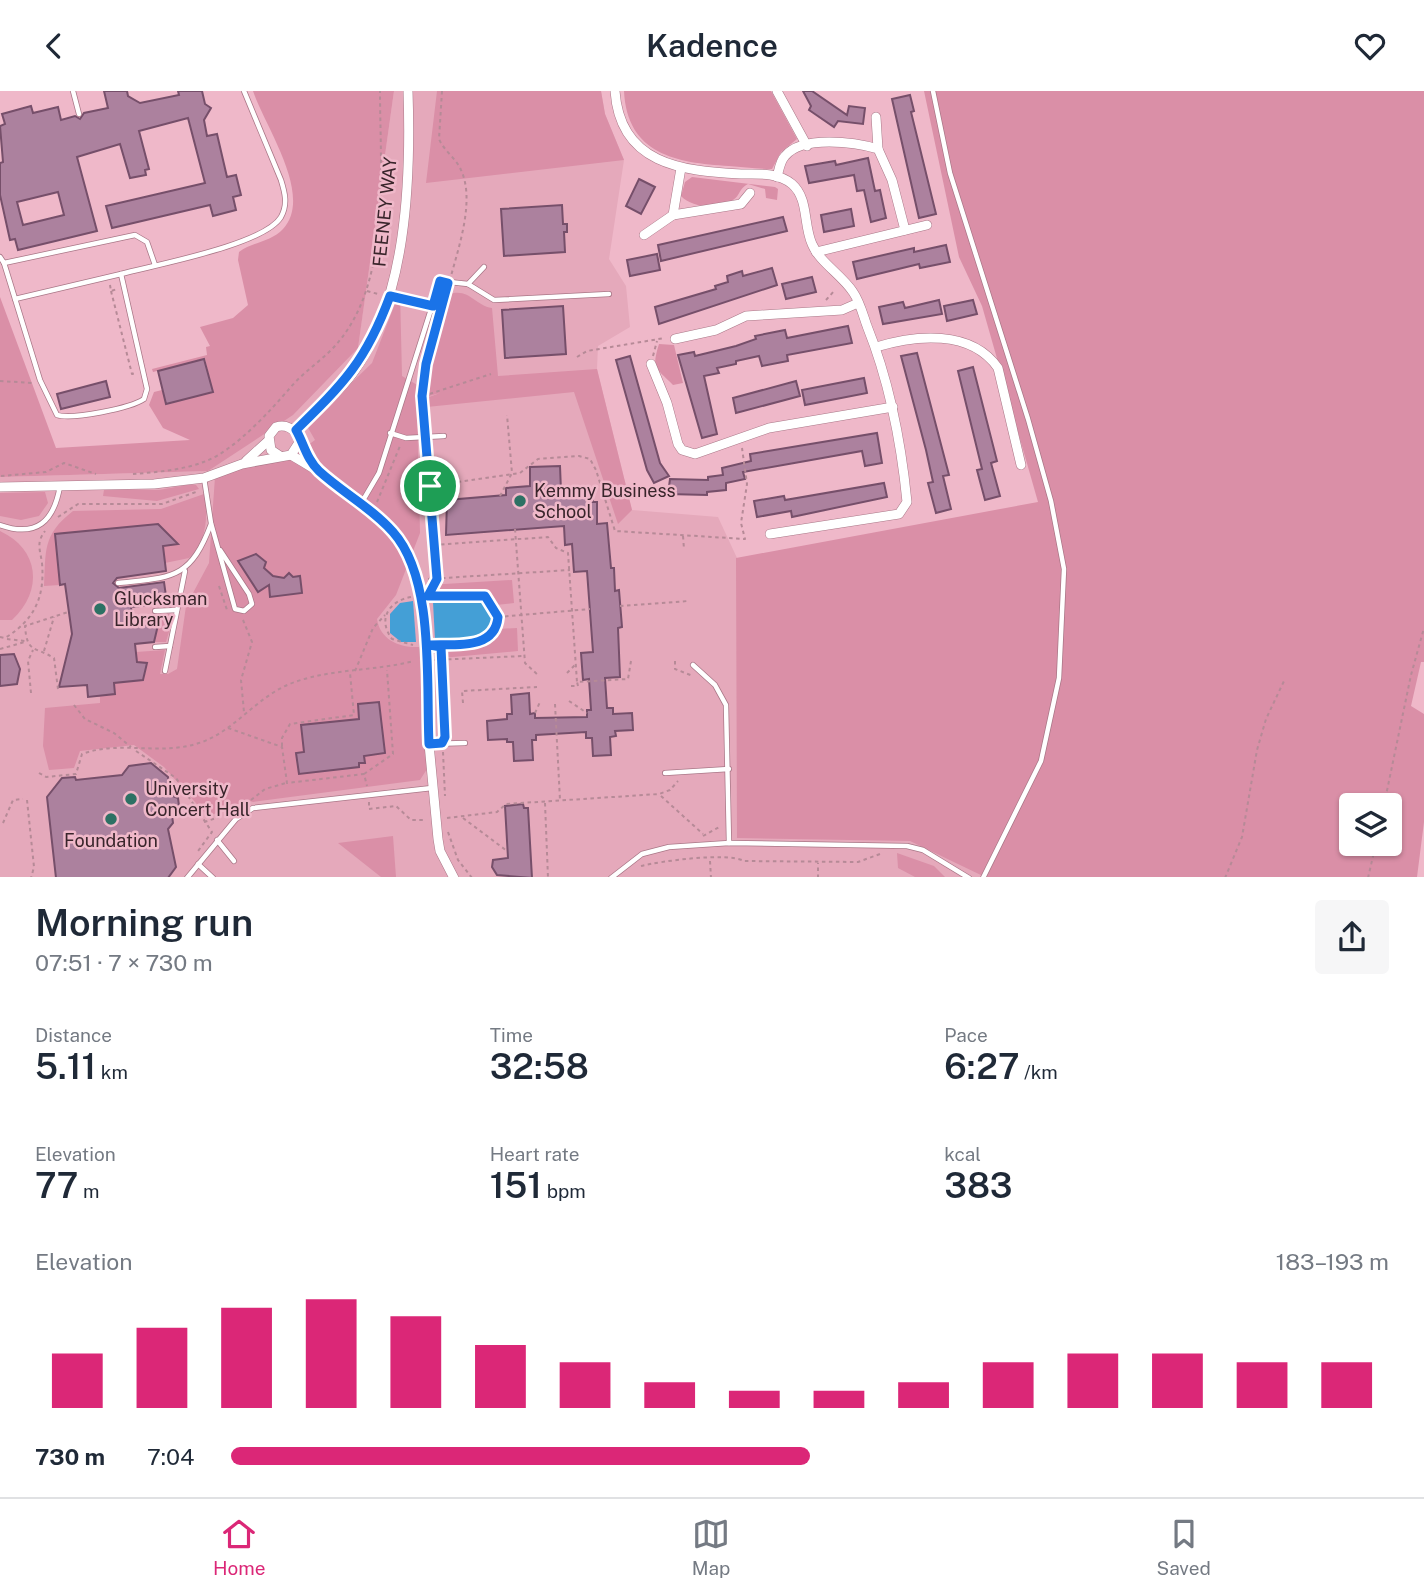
<!DOCTYPE html>
<html lang="en">
<head>
<meta charset="utf-8">
<style>
  :root { --surface:#fff; --page:#f6f6f7; --text:#1f2937; --muted:#747a83; --line:#e0e1e3; --accent:#db2777 }
  body { margin:0; font-family:"Public Sans",sans-serif; background:var(--page); color:var(--text); height:100vh; display:flex; flex-direction:column; font-size:26px; white-space:nowrap }
  * { box-sizing:border-box; margin:0 }
  p { font-size:23px; color:var(--muted) }
  .icon { flex:none; width:38px; height:38px; fill:none; stroke:currentColor; stroke-width:2; stroke-linecap:round; stroke-linejoin:round }
  .map { position:relative; height:786px; overflow:hidden }
  .sheet { display:flex; flex-direction:column; background:var(--surface); flex:1 }
  .sheet>* { flex:none }
  .tools { position:absolute; left:1339px; top:702px; display:grid; gap:14px }
  .tools a { display:grid; place-items:center; width:63px; height:63px; border-radius:7px; background:var(--surface); box-shadow:0 2px 5px #0004; font-size:35px }
  .pin { position:absolute; display:grid; place-items:center; width:60px; height:60px; color:#fff; margin:-30px; border:4px solid #fff; border-radius:50%; box-shadow:0 2px 7px #0007 }
  .round { display:grid; place-items:center; flex:none; width:74px; height:74px; border-radius:7px; background:var(--page) }
  .summary { display:flex; align-items:center; justify-content:space-between; height:119px; padding:0 35px }
  h1 { font-size:38px; font-weight:600; line-height:52px }
  .stats { display:grid; grid-template-columns:repeat(3,1fr); gap:10px; height:119px; padding:7px 35px }
  .stats div { display:grid; align-content:center }
  .stats b { font-size:35px; font-weight:600 }
  .stats small { font-size:19px; font-weight:400 }
  .stats p { font-size:19px }
  .chart { height:196px; padding:14px 35px }
  .chart p { display:flex; justify-content:space-between }
  .chart svg { width:100%; height:126px; margin-top:7px; stroke:var(--accent); stroke-width:6 }
  ul { padding:0 35px; list-style:none; font-size:23px }
  li { display:grid; grid-template-columns:112px 84px 1fr; align-items:center; height:52px }
  li i { height:18px; border-radius:9px; background:var(--accent) }
  header { display:flex; justify-content:space-between; align-items:center; height:91px; padding:0 35px; background:var(--surface); font-size:32px; font-weight:600 }
  .menu { display:flex; justify-content:space-around; align-items:center; height:98px; border-top:2px solid var(--line); background:var(--surface); font-size:19px; color:var(--muted) }
  .menu a { display:grid; justify-items:center; gap:4px }
  .menu .current { color:var(--accent) }
  .map>svg:first-child { display:block }
  .built { fill:#e5a9bb }
  .green { fill:#da8fa7; fill-rule:evenodd }
  .water { fill:#449fd6 }
  .building { fill:#ac819e; stroke:#764f6a; stroke-width:2; fill-rule:evenodd }
  .lines { fill:none; stroke-linecap:round; stroke-linejoin:round }
  .lane-casing { stroke:#a97787; stroke-width:6 }
  .street-casing { stroke:#a97787; stroke-width:10 }
  .path { stroke:#b68a97; stroke-width:2; stroke-dasharray:3.5 3.5; stroke-linecap:butt }
  .lane { stroke:#fff; stroke-width:4.5 }
  .street { stroke:#fff; stroke-width:9 }
  .route-casing { stroke:#fff; stroke-width:14 }
  .route { stroke:#1a73e8; stroke-width:9 }
  .poi-dot { fill:#2d7164; stroke:#efb8c9; stroke-width:2.5 }
  .labels { text-anchor:middle; stroke-width:5; stroke-linejoin:round; paint-order:stroke }
  .street-label { font-size:18px; fill:#39252b; stroke:#efb8c9 }
  .poi-label { font-size:18px; fill:#39252b; stroke:#efb8c9; text-anchor:start }
</style>
</head>
<body>
<header><svg class="icon" aria-label="back" viewBox="0 0 24 24"><path d="M15 5l-7 7 7 7"/></svg>Kadence<svg class="icon" aria-label="heart" viewBox="0 0 24 24"><path d="M12 20l-8-8c-3-5 5-10 8-4 3-6 11-1 8 4z"/></svg></header>
<div class="map">
<svg width="1424" height="787" viewBox="0 0 1424 787">
  <rect width="100%" height="100%" fill="#efb8c9"/>
  <!-- built -->
  <polygon class="built" points="394,0 601,0 605,23 624,69 609,168 626,195 630,236 598,255 597,278 632,419 718,426 737,467 1351,714 1351,752 1357,786 0,786 0,386 208,380 358,256"/>
  <!-- green -->
  <g class="green">
    <path d="M253,0h141l-36,257 -65,67 -85,56 -208,6v-180l56,151 134,-8 -27,-12 -14,-23 5,-13 8,-2 4,14 47,-12 -8,-33 -52,13 -1,-3 55,-14 -1,-8 4,-1 -10,-19 33,-9 15,-13 -10,-45 1,-8c13,-10 32,-10 44,-23 31,-33 -18,-102 -30,-138z"/>
    <polygon points="437,0 601,0 605,23 624,69 426,92"/>
    <path d="M624,0h147l26,48 -16,13 -9,17c-14,0 -29,-2 -43,-3 -53,-3 -102,-12 -105,-75z"/>
    <path d="M924,0h500v571h-3l-10,44 13,8v108l-7,55h-432l-75,-36 -173,-3 -1,-280 302,-56 -56,-196 -23,-49zM1351,714h39v38h-39z"/>
    <path d="M692,86l83,10 3,2 -1,11 -11,-2 -1,-9 -17,-5c-9,4 -8,12 -15,16 -13,10 -41,8 -52,-4l4,-14z"/>
    <path d="M400,200l2,85 17,10 10,11 11,-4 -11,3 -2,-22 22,-80c21,-6 25,11 43,14l6,68 99,-7 35,141 -14,14 -44,-132 -157,16 3,125 -24,62 -19,24c3,21 23,29 42,28l8,122 -7,11 -167,22 -6,-2 -19,10 -18,5 -7,-4 -39,-44 -30,-22 -54,6 -6,17 -25,2 -6,-24 2,-38 55,-5v-6h-12l26,-3v-11l30,-3 3,-17 -10,-1 -1,-10 29,-2 -5,24h8l9,-5 9,-63 23,-43 6,-86 43,-13 28,-3 29,-21 -8,-14 65,-63z"/>
    <path d="M659,253l15,1 9,38 -10,2c-17,-18 -22,-15 -14,-41z"/>
    <polygon points="187,394 196,394 199,398 157,410 103,405 104,399 159,399"/>
    <polygon points="45,401 48,412 39,425 21,429 0,425 0,402"/>
    <path d="M204,403c5,20 2,51 -15,64l-24,5 -2,-17 14,-2 -19,-20 -103,10 5,51 -16,1c2,-35 -2,-51 29,-75l88,-2z"/>
    <path d="M0,440c39,18 44,59 12,89h-12z"/>
    <path d="M512,489l2,23 -18,2c-12,-22 -46,-13 -68,-12v-8z"/>
    <polygon points="170,523 173,527 166,551 155,551 157,534 133,534 132,526"/>
    <path d="M517,537l1,23 -87,8v-11c20,-1 57,4 67,-19z"/>
    <polygon points="393,745 396,786 381,786 338,752"/>
    <polygon points="897,762 934,775 945,786 915,786 898,777"/>
  </g>
  <!-- water -->
  <g class="water">
    <path d="M478,509l13,11c5,33 -35,28 -56,29l-2,-38z"/>
    <polygon points="413,510 416,551 401,551 390,542 390,523 400,512"/>
  </g>
  <!-- building -->
  <g class="building">
    <path d="M104,0h23l1,5 12,7 39,-8 -1,-4h24l3,13 6,4 -7,12 3,16 10,-2 10,43 9,-2 5,20 -8,2 3,13 -23,6 -3,-11 -98,23 -6,-22 99,-23 -17,-65 -49,13 10,38 -4,1 1,5 -16,3 -10,-34 -43,13 20,74 -79,19 -3,-11 -5,1 -10,-45v-32l3,-1 -3,-36 5,-2 -3,-10 29,-8 2,7 25,-6 3,13 14,-4 5,3 4,-6 24,-5zM58,101l6,23 -41,10 -6,-23z"/>
    <polygon points="803,0 812,0 847,24 849,15 865,17 863,33 838,30 834,36 809,19 811,15"/>
    <polygon points="910,4 914,20 911,21 936,123 919,127 892,8"/>
    <polygon points="868,67 875,100 880,99 886,127 871,131 864,99 857,100 854,84 809,92 805,75 835,70 836,74"/>
    <polygon points="639,88 655,96 641,123 626,115"/>
    <polygon points="562,114 563,133 567,133 567,141 564,141 565,161 504,165 501,118"/>
    <polygon points="851,118 854,135 824,141 821,124"/>
    <polygon points="783,126 787,140 661,170 658,154"/>
    <polygon points="946,154 950,171 920,177 919,173 857,188 853,171 914,157 914,161"/>
    <polygon points="657,163 660,179 630,185 627,169"/>
    <polygon points="772,177 777,194 659,233 655,216 716,198 715,195 728,191 727,185 742,180 743,185"/>
    <polygon points="812,186 816,201 786,208 782,193"/>
    <polygon points="939,209 942,223 883,233 879,216 903,211 905,217"/>
    <polygon points="973,209 977,223 947,230 944,215"/>
    <polygon points="563,215 566,263 505,267 502,219"/>
    <polygon points="848,235 852,252 787,264 788,270 762,275 759,265 736,270 736,273 717,277 719,282 704,285 717,343 702,347 678,264 694,261 695,265 736,255 756,248 755,245 785,239 787,247"/>
    <polygon points="917,262 949,384 943,385 951,418 936,422 928,392 933,391 926,359 901,265"/>
    <polygon points="630,265 660,372 669,385 654,392 647,379 616,269"/>
    <polygon points="204,268 213,301 166,313 158,280"/>
    <polygon points="973,276 997,370 991,372 1000,405 985,409 977,379 982,378 958,280"/>
    <polygon points="864,287 867,302 805,314 802,299"/>
    <polygon points="106,290 110,306 61,318 57,303"/>
    <polygon points="796,290 800,305 736,322 733,307"/>
    <polygon points="877,342 882,372 865,375 862,360 743,381 745,388 726,392 726,399 707,401 707,404 668,403 670,388 708,389 708,386 723,384 722,377 751,370 750,363"/>
    <polygon points="560,375 561,400 592,398 593,411 597,411 597,433 607,432 611,477 614,477 615,500 619,499 622,536 618,537 620,586 605,587 607,617 613,617 613,623 632,622 633,639 615,640 616,645 610,646 611,664 593,665 592,647 586,647 586,641 536,644 536,649 532,649 533,669 514,670 513,651 507,651 507,648 488,649 487,630 507,628 507,623 512,623 511,604 529,602 530,623 535,622 535,627 587,626 587,619 591,619 589,588 583,589 581,562 593,561 587,480 574,481 572,453 565,454 564,435 446,444 447,409 506,404 506,397 530,395 530,376"/>
    <polygon points="884,392 887,406 792,426 791,420 757,426 754,410 784,405 785,409"/>
    <polygon points="158,433 178,453 163,455 166,480 117,487 113,492 119,497 164,491 167,512 131,516 133,534 158,534 154,551 135,553 137,571 147,572 143,589 114,592 115,603 88,606 87,594 59,596 72,543 65,493 60,494 55,443"/>
    <polygon points="256,463 266,471 264,477 273,485 284,487 289,482 293,486 300,485 302,502 270,506 269,494 258,501 238,470"/>
    <polygon points="14,563 20,578 17,593 0,595 0,564"/>
    <polygon points="379,611 385,662 364,665 365,672 359,672 359,676 299,683 296,662 304,661 301,634 359,628 358,613"/>
    <polygon points="151,672 168,686 170,704 178,707 179,715 171,716 173,732 168,738 176,776 168,787 56,787 47,706 62,687 75,686 76,689 122,684 129,675"/>
    <polygon points="523,713 524,717 528,717 532,787 497,784 492,776 493,769 508,767 505,715"/>
  </g>
  <g class="lines">
    <!-- lane casing -->
    <g class="lane-casing">
      <g id="lane">
        <polyline points="73,0 79,23"/>
        <polyline points="933,0 950,82 1028,328 1051,410 1064,478 1059,587 1041,670 983,787"/>
        <polyline points="0,166 4,172 135,144 147,151 155,174"/>
        <path d="M4,172l36,117 17,35c15,5 74,-7 87,-16l3,-10 -26,-115c33,-9 143,-29 160,-57 7,-13 4,-24 0,-37l-37,-89"/>
        <polyline points="468,193 484,176"/>
        <polyline points="15,208 121,183"/>
        <polyline points="390,342 406,347 444,345"/>
        <polyline points="204,387 211,432 235,518 244,520 252,513 249,503 220,459"/>
        <polyline points="362,411 379,382 440,190 468,193 494,209 609,203"/>
        <path d="M0,434c37,13 54,-4 60,-39"/>
        <path d="M118,492c54,-6 72,-3 93,-59"/>
        <polyline points="155,520 177,519"/>
        <polyline points="155,556 170,555"/>
        <polyline points="693,574 715,594 726,614 729,752"/>
        <polyline points="165,580 185,480"/>
        <polyline points="429,653 465,652"/>
        <polyline points="665,682 729,678"/>
        <polyline points="217,749 234,770"/>
        <polyline points="198,773 213,787"/>
        <polyline points="187,787 236,728 253,717 432,697"/>
        <polyline points="611,787 642,763 669,756 729,752 907,755 923,759 969,787"/>
      </g>
    </g>
    <!-- street casing -->
    <g class="street-casing">
      <g id="street">
        <path d="M615,0c5,73 66,80 126,83 16,0 37,-2 51,10 17,15 11,40 20,60 8,19 29,30 41,48 7,10 10,23 14,34 23,57 34,115 40,176l-8,12 -129,20"/>
        <polyline points="777,0 807,55"/>
        <polyline points="876,26 878,58"/>
        <path d="M777,86c2,-7 3,-16 8,-21 17,-21 70,-14 93,-7l14,31 13,50"/>
        <polyline points="673,124 681,77"/>
        <polyline points="644,144 673,124 741,113 750,102"/>
        <polyline points="816,161 927,134"/>
        <polyline points="675,248 716,239 746,225 842,219 858,212"/>
        <path d="M876,256c39,-12 95,-18 122,21l23,97"/>
        <polyline points="651,273 667,312 678,353 682,359 695,363 769,337 893,316"/>
        <path d="M296,339c18,-18 41,-36 56,-56 55,-74 59,-194 56,-283"/>
        <path d="M291,364c57,33 117,72 131,141l7,148 9,95 2,12 14,27"/>
        <path d="M280,365l-9,-6 -2,-14 7,-9c22,-7 30,25 40,41"/>
        <polyline points="246,370 268,350"/>
        <polyline points="0,396 154,393 204,387 242,373 291,364 300,350"/>
      </g>
    </g>
    <!-- path -->
    <g class="path">
      <path d="M442,0l-3,48c5,12 17,19 22,31 14,30 -2,76 -10,106"/>
      <polyline points="110,194 111,200 117,198"/>
      <polyline points="111,200 132,283 136,282"/>
      <polyline points="367,200 378,203"/>
      <polyline points="397,207 423,213"/>
      <polyline points="826,209 835,199"/>
      <polyline points="653,265 657,250"/>
      <polyline points="577,266 587,260 665,247"/>
      <polyline points="0,290 33,292"/>
      <polyline points="423,305 491,283"/>
      <path d="M425,339c-4,-55 9,-87 21,-139"/>
      <polyline points="427,355 437,488 432,498"/>
      <path d="M133,383c24,-2 51,-4 73,-13 29,-11 64,-50 84,-73 15,-18 36,-30 50,-48 51,-63 40,-173 40,-249"/>
      <polyline points="1,385 46,381 64,372 96,383"/>
      <polyline points="430,395 520,382 538,368 579,365 590,368 596,379 615,440 745,448 741,432 747,393 742,357"/>
      <polyline points="500,405 512,382 507,324"/>
      <polyline points="377,411 400,355"/>
      <polyline points="58,426 78,413 162,413 196,401"/>
      <polyline points="515,438 525,572 538,584"/>
      <polyline points="683,445 684,458"/>
      <polyline points="434,454 548,446 556,457 568,462 577,591"/>
      <polyline points="428,488 570,479"/>
      <polyline points="219,495 227,519"/>
      <polyline points="431,505 485,505 498,526"/>
      <path d="M411,506c-22,4 -34,22 -19,42l21,6"/>
      <polyline points="620,515 688,510"/>
      <polyline points="243,529 252,551 241,589 244,621"/>
      <path d="M0,546l5,1c29,-18 40,-40 37,-75 -2,-14 -6,-20 3,-32"/>
      <polyline points="7,548 25,550"/>
      <path d="M435,554c25,-2 60,4 63,-28l92,-8"/>
      <polyline points="435,555 441,556 445,646"/>
      <polyline points="0,558 25,551"/>
      <polyline points="44,560 54,526"/>
      <polyline points="434,569 523,565"/>
      <polyline points="675,570 675,578 693,585"/>
      <polyline points="355,580 373,537 385,524"/>
      <polyline points="567,582 576,573"/>
      <polyline points="571,595 578,595 577,591 628,588 631,570"/>
      <path d="M58,598l-4,-31c-20,-12 -27,-5 -29,-32l43,-14"/>
      <polyline points="31,602 28,570 33,559"/>
      <polyline points="569,610 587,622"/>
      <polyline points="463,612 462,600 537,596"/>
      <polyline points="555,613 560,709"/>
      <polyline points="74,614 85,628 114,642 131,656"/>
      <polyline points="535,622 540,611"/>
      <polyline points="228,637 282,656 287,692 364,683 367,695"/>
      <polyline points="282,655 282,647 290,633 354,624 350,582"/>
      <polyline points="136,660 176,687 212,741 198,760"/>
      <polyline points="443,661 445,705"/>
      <path d="M39,682l7,4 30,-3 6,-20c38,-14 79,2 117,-11 32,-10 54,-41 84,-56 39,-19 89,-15 131,-26"/>
      <polyline points="364,683 393,663 387,579"/>
      <polyline points="661,705 703,743"/>
      <polyline points="27,709 34,776 31,787"/>
      <polyline points="251,709 265,698 286,692"/>
      <polyline points="369,711 369,718 396,715 411,729 425,729"/>
      <polyline points="545,712 548,787"/>
      <polyline points="1384,714 1411,584 1424,537"/>
      <polyline points="447,727 497,721 506,713 659,703 670,699 678,690"/>
      <polyline points="463,727 507,760"/>
      <polyline points="204,731 229,723"/>
      <polyline points="3,732 13,709 23,708"/>
      <polyline points="448,741 458,769 472,787"/>
      <polyline points="703,745 721,735"/>
      <polyline points="710,770 711,787"/>
      <path d="M641,775c20,-5 87,-14 103,-5l114,1 22,-8"/>
      <polyline points="818,787 818,772"/>
      <polyline points="1225,787 1242,746 1257,659 1266,628 1284,590"/>
      <polyline points="1368,787 1376,752"/>
    </g>
    <!-- lane -->
    <use href="#lane" class="lane"/>
    <!-- street -->
    <use href="#street" class="street"/>
  </g>
  <g class="lines">
    <!-- route casing -->
    <g class="route-casing">
      <path id="route" d="M440,190l8,2 -22,81 -4,32 15,183 -9,17h57l13,21c-3,33 -42,27 -68,28l11,2 4,90 -3,6 -13,1c-3,-61 6,-165 -36,-212 -21,-24 -50,-39 -74,-61 -12,-11 -15,-27 -23,-41 48,-47 70,-69 94,-134l43,10z"/>
    </g>
    <!-- route -->
    <use href="#route" class="route"/>
  </g>
  <!-- markers -->
  <g class="poi-dot">
    <circle cx="520" cy="410" r="7"/>
    <circle cx="100" cy="518" r="7"/>
    <circle cx="131" cy="708" r="7"/>
    <circle cx="111" cy="728" r="7"/>
  </g>
  <g class="labels">
    <!-- street labels -->
    <g class="street-label">
      <text transform="translate(385 121) rotate(-84)" y="6">FEENEY WAY</text>
    </g>
    <!-- poi labels -->
    <g class="poi-label">
      <text x="534" y="406">Kemmy Business<tspan x="534" dy="21">School</tspan></text>
      <text x="114" y="514">Glucksman<tspan x="114" dy="21">Library</tspan></text>
      <text x="145" y="704">University<tspan x="145" dy="21">Concert Hall</tspan></text>
      <text x="111" y="756" text-anchor="middle">Foundation</text>
    </g>
  </g>
</svg>
<div class="tools">
<a><svg class="icon" aria-label="layers" viewBox="0 0 24 24"><path d="M12 4l9 5-9 5-9-5zM3 14l9 5 9-5"/></svg></a>
</div>
<div class="pin" style="left:430px;top:395px;background:#1e9e55"><svg class="icon" aria-label="arrive" viewBox="0 0 24 24"><path d="M6 21V4h12l-3 4 3 4H6"/></svg></div>
</div>
<section class="sheet">
<div class="summary"><div><h1>Morning run</h1><p>07:51 · 7 × 730 m</p></div><a class="round"><svg class="icon" aria-label="share" viewBox="0 0 24 24"><path d="M12 15V3M7 8l5-5 5 5M5 13v7h14v-7"/></svg></a></div>
<div class="stats">
<div><p>Distance</p><b>5.11<small> km</small></b></div>
<div><p>Time</p><b>32:58</b></div>
<div><p>Pace</p><b>6:27<small> /km</small></b></div>
</div>
<div class="stats">
<div><p>Elevation</p><b>77<small> m</small></b></div>
<div><p>Heart rate</p><b>151<small> bpm</small></b></div>
<div><p>kcal</p><b>383</b></div>
</div>
<div class="chart"><p><span>Elevation</span>183–193 m</p>
<svg viewBox="0 0 160 44" preserveAspectRatio="none"><path d="M5 44V25M15 44V16M25 44V9M35 44V6M45 44V12M55 44V22M65 44V28M75 44V35M85 44V38M95 44V38M105 44V35M115 44V28M125 44V25M135 44V25M145 44V28M155 44V28"/></svg>
</div>
<ul>
<li><b>730 m</b>7:04<i style="width:50%"></i></li>
</ul>
</section>
<nav class="menu">
<a class="current"><svg class="icon" aria-label="home" viewBox="0 0 24 24"><path d="M3 11l9-7 9 7M6 9v11h12V9"/></svg>Home</a>
<a><svg class="icon" aria-label="map" viewBox="0 0 24 24"><path d="M3 6l6-2 6 2 6-2v14l-6 2-6-2-6 2zM9 4v14M15 6v14"/></svg>Map</a>
<a><svg class="icon" aria-label="saved" viewBox="0 0 24 24"><path d="M7 4h10v16l-5-4-5 4z"/></svg>Saved</a>
</nav>
</body>
</html>
